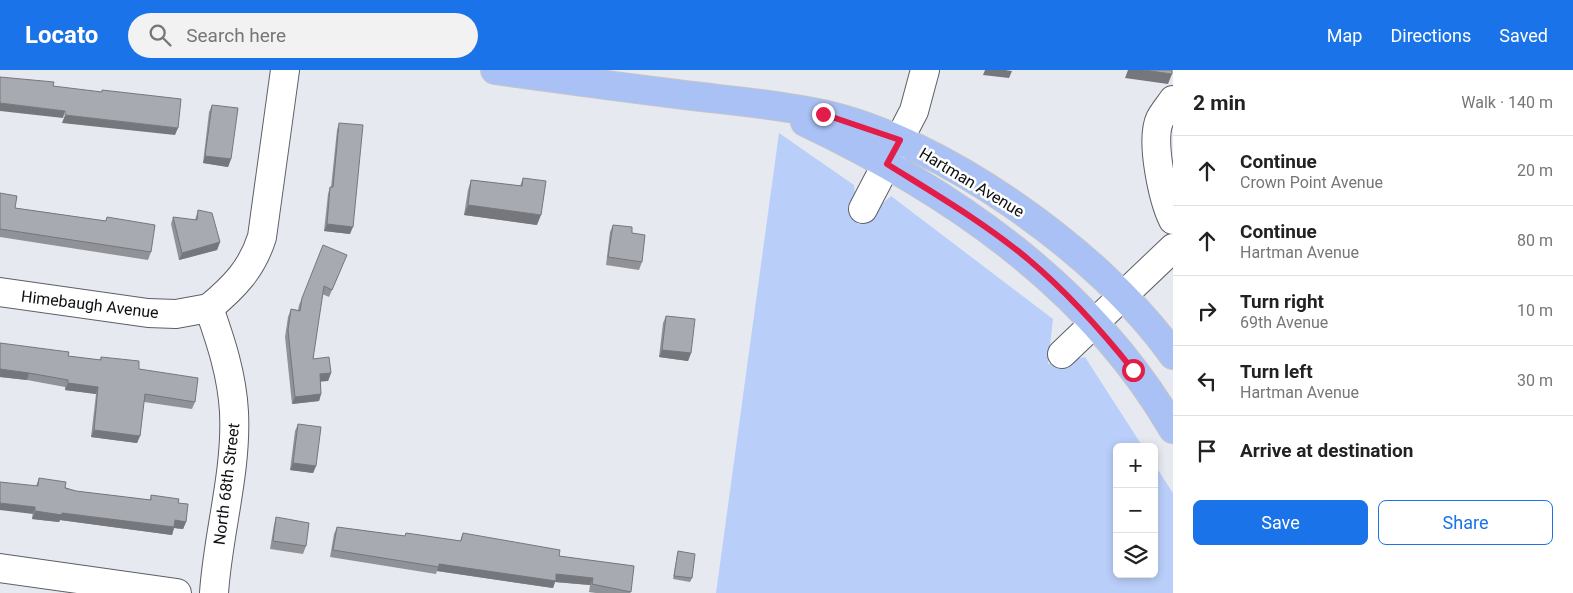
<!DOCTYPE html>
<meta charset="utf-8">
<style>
body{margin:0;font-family:Roboto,sans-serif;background:#f2f2f2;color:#222}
.controls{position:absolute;right:15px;bottom:15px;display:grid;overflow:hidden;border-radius:8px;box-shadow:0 2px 8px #0003}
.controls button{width:45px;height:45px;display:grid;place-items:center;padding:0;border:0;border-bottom:1px solid #e0e0e0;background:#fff;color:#222;font:25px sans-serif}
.stop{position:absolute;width:15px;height:15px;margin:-11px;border:4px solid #e11d48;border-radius:50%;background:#fff}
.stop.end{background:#e11d48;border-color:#fff;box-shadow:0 1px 5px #0008}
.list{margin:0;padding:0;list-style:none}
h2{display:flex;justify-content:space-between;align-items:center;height:65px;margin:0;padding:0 20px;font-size:21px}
h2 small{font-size:16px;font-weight:400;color:#767676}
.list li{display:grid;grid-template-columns:32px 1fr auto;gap:15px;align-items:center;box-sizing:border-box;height:70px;padding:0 20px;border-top:1px solid #e0e0e0}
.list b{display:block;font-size:19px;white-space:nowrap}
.list p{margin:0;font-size:16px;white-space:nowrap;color:#767676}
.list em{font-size:16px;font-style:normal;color:#767676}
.actions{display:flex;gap:10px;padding:15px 20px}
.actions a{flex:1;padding:11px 0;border:1px solid #1a73e8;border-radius:8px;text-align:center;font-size:18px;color:#1a73e8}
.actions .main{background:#1a73e8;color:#fff}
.icon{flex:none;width:28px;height:28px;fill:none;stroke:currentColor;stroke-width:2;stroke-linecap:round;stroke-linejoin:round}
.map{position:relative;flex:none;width:1173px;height:523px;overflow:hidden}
header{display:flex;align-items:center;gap:30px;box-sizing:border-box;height:70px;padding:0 25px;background:#1a73e8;color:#fff}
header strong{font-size:24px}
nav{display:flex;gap:28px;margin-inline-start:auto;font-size:18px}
.search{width:350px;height:45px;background:#f2f2f2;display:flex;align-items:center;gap:12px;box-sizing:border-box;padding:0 18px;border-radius:28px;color:#767676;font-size:19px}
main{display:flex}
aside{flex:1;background:#fff}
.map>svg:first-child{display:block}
.green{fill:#b9cef9}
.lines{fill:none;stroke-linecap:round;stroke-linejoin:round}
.minor-casing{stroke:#5c5f65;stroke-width:30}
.major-casing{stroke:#c5c5c6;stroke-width:30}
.minor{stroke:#fff;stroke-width:28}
.major{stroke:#aac1f5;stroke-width:28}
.wall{fill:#909298}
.shaded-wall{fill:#75777c}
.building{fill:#a7aab1;stroke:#75777c}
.route{stroke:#e11d48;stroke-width:6}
.labels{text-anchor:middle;stroke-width:5;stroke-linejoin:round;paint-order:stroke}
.street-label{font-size:16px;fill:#0d0e10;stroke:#fff}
</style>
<header>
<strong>Locato</strong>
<div class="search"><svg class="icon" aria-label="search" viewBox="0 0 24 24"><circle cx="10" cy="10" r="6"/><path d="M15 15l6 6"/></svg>Search here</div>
<nav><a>Map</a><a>Directions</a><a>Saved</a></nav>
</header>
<main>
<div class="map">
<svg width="1173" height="523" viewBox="0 0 1173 523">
<rect width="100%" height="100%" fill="#e6eaf0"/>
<path class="green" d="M779 63 854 115 858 155 891 126 1053 249 1048 294 1085 287 1143 377H1117V504H1154V394L1173 423V523H716Z"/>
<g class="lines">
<defs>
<g id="minor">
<path d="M1173 30C1169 36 1163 43 1160 49 1150 70 1163 130 1173 150"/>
<path d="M863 139 914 41 925 0"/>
<path d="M0 222 148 243 176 244 209 238"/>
<path d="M209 238C221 272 232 305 234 342 237 402 218 463 214 523"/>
<path d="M209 238C234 217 252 199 262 167L285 0"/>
<path d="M1062 284 1173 178"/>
<path d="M0 498 177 523"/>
</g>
<g id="major">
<path d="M495 0C561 9 627 18 693 26 736 31 780 35 822 44 942 70 1103 185 1173 285"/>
<path d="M805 52C950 121 1091 217 1173 359"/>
</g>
</defs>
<use href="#minor" class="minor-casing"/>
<use href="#major" class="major-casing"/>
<use href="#minor" class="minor"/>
<use href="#major" class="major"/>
</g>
<g class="wall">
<path d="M212 35 231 89 228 97 203 93 209 42Z"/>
<path d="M339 53 350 164 324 161 328 124 330 117H331L337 60Z"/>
<path d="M523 108 537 155 464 145 468 120 471 110 520 116Z"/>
<path d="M0 123 15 138 106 151 107 147 151 182 148 190 0 167Z"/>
<path d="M198 140 220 172 217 180 179 190 171 154 173 147 195 150Z"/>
<path d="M613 155 632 163 642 192 639 200 606 195 610 162Z"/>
<path d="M344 192 329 227 322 224 313 289 331 303 328 311H320L321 324 319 331 292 334 285 267 288 247 291 239 298 240 299 235 302 228Z"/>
<path d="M666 246 691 283 688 291 659 287 663 253Z"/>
<path d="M0 273 68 286 100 290 101 287 139 299 195 332 192 339 144 332 140 366 137 373 91 367 96 324 65 320V317L27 310 0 307Z"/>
<path d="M298 354 316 396 313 403 290 400 295 361Z"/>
<path d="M39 408 76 421 150 430 151 425 178 433 186 452 183 459 174 458 172 465 60 450 59 452 32 449 36 416Z"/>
<path d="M276 447 306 476 303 484 270 479 274 455Z"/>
<path d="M337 457 405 466 406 463 460 471 463 463 559 486 634 496 630 523H596L589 522 590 515 555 512 553 518 437 501 436 504 330 487 334 464Z"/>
<path d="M678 481 692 508 690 512 673 509 677 485Z"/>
</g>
<g class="shaded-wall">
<path d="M985 0H1005L1012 1 1009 8 983 5Z"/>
<path d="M1128 0H1144L1172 4 1168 14 1125 8Z"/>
<path d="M0 33 65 41 63 48 0 41Z"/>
<path d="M65 45 178 58 175 65 62 53Z"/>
<path d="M205 86 231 89 228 97 203 93Z"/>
<path d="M468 135 541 145 537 155 464 145Z"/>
<path d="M327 154 353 157 350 164 324 161Z"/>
<path d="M220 172 217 180 179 190 182 183Z"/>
<path d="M662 280 691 283 688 291 659 287Z"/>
<path d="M0 299 29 303 27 310 0 307Z"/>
<path d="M331 303 328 311 317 312 320 304Z"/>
<path d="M68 313 98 317 96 324 65 320Z"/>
<path d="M321 324 319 331 292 334 295 327Z"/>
<path d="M94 360 140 366 137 373 91 367Z"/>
<path d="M293 393 316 396 313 403 290 400Z"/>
<path d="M0 433 35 437 33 444 0 440Z"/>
<path d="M35 441 175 450 186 452 183 459 174 458 172 465 60 450 59 452 32 449Z"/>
<path d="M439 494 556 504 593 508 590 515 555 512 553 518 437 501Z"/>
</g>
<g class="building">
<path d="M1144 0H1172V4Z"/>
<path d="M0 7 54 12 53 16 102 22V20L181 29 178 58 65 45V41L0 33Z"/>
<path d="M212 35 238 38 231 89 205 86Z"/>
<path d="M339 53 363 55 353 157 327 154 330 117H333Z"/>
<path d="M523 108 546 111 541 145 468 135 471 110 522 116Z"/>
<path d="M0 123 17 126 15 138 106 151 107 147 155 155 151 182 0 159Z"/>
<path d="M198 140 212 143 220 172 182 183 173 147 197 150Z"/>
<path d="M613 155 632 157V163L645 165 642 192 608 187Z"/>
<path d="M323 175 347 185 332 220 324 216 313 289 329 287 331 303 320 304 321 324 295 327 288 260 291 239 300 241 302 228Z"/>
<path d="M666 246 695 249 691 283 662 280Z"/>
<path d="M0 273 69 282 68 286 101 290V287L139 291V299L198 308 195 332 145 324 140 366 94 360 98 317 68 313V310L29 303 0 299Z"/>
<path d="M298 354 321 357 316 396 293 393Z"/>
<path d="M39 408 66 412 65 418 76 421 151 430V425L179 429 178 433 188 434 186 452 175 450 174 457 62 443V445L35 441V437L0 433V412L38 416Z"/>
<path d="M276 447 309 453 306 476 273 471Z"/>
<path d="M337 457 405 466 406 463 461 471 463 463 560 480 559 486 634 496 631 522 592 514 593 508 556 504V511L439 494V497L333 480Z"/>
<path d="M678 481 695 484 692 508 674 506Z"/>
</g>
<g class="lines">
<path class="route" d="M823 44 900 70 887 94C935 124 985 153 1029 190 1068 223 1101 260 1133 300"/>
</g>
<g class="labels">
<g class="street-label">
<text transform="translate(972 112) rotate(31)" y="6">Hartman Avenue</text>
<text transform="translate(90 234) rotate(7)" y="6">Himebaugh Avenue</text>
<text transform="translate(226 414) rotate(-83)" y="6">North 68th Street</text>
</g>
</g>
</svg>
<div class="controls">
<button>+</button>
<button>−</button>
<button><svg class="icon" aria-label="layers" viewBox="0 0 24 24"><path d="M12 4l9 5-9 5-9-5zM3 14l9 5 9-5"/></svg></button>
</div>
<div class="stop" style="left:1133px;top:300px"></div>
<div class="stop end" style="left:823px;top:44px"></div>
</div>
<aside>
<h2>2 min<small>Walk · 140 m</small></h2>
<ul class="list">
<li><svg class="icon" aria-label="ahead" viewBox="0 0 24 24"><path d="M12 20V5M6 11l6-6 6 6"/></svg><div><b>Continue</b><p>Crown Point Avenue</p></div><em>20 m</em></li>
<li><svg class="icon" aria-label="ahead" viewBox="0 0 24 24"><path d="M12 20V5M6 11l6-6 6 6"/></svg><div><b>Continue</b><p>Hartman Avenue</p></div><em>80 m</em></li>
<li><svg class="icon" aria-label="right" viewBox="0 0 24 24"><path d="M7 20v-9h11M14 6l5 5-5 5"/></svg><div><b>Turn right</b><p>69th Avenue</p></div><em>10 m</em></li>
<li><svg class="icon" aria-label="left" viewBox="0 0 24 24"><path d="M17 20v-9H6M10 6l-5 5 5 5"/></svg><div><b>Turn left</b><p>Hartman Avenue</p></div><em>30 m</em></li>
<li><svg class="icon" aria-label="arrive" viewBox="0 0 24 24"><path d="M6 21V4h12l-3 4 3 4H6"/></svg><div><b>Arrive at destination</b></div></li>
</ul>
<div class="actions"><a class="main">Save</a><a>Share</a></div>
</aside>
</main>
